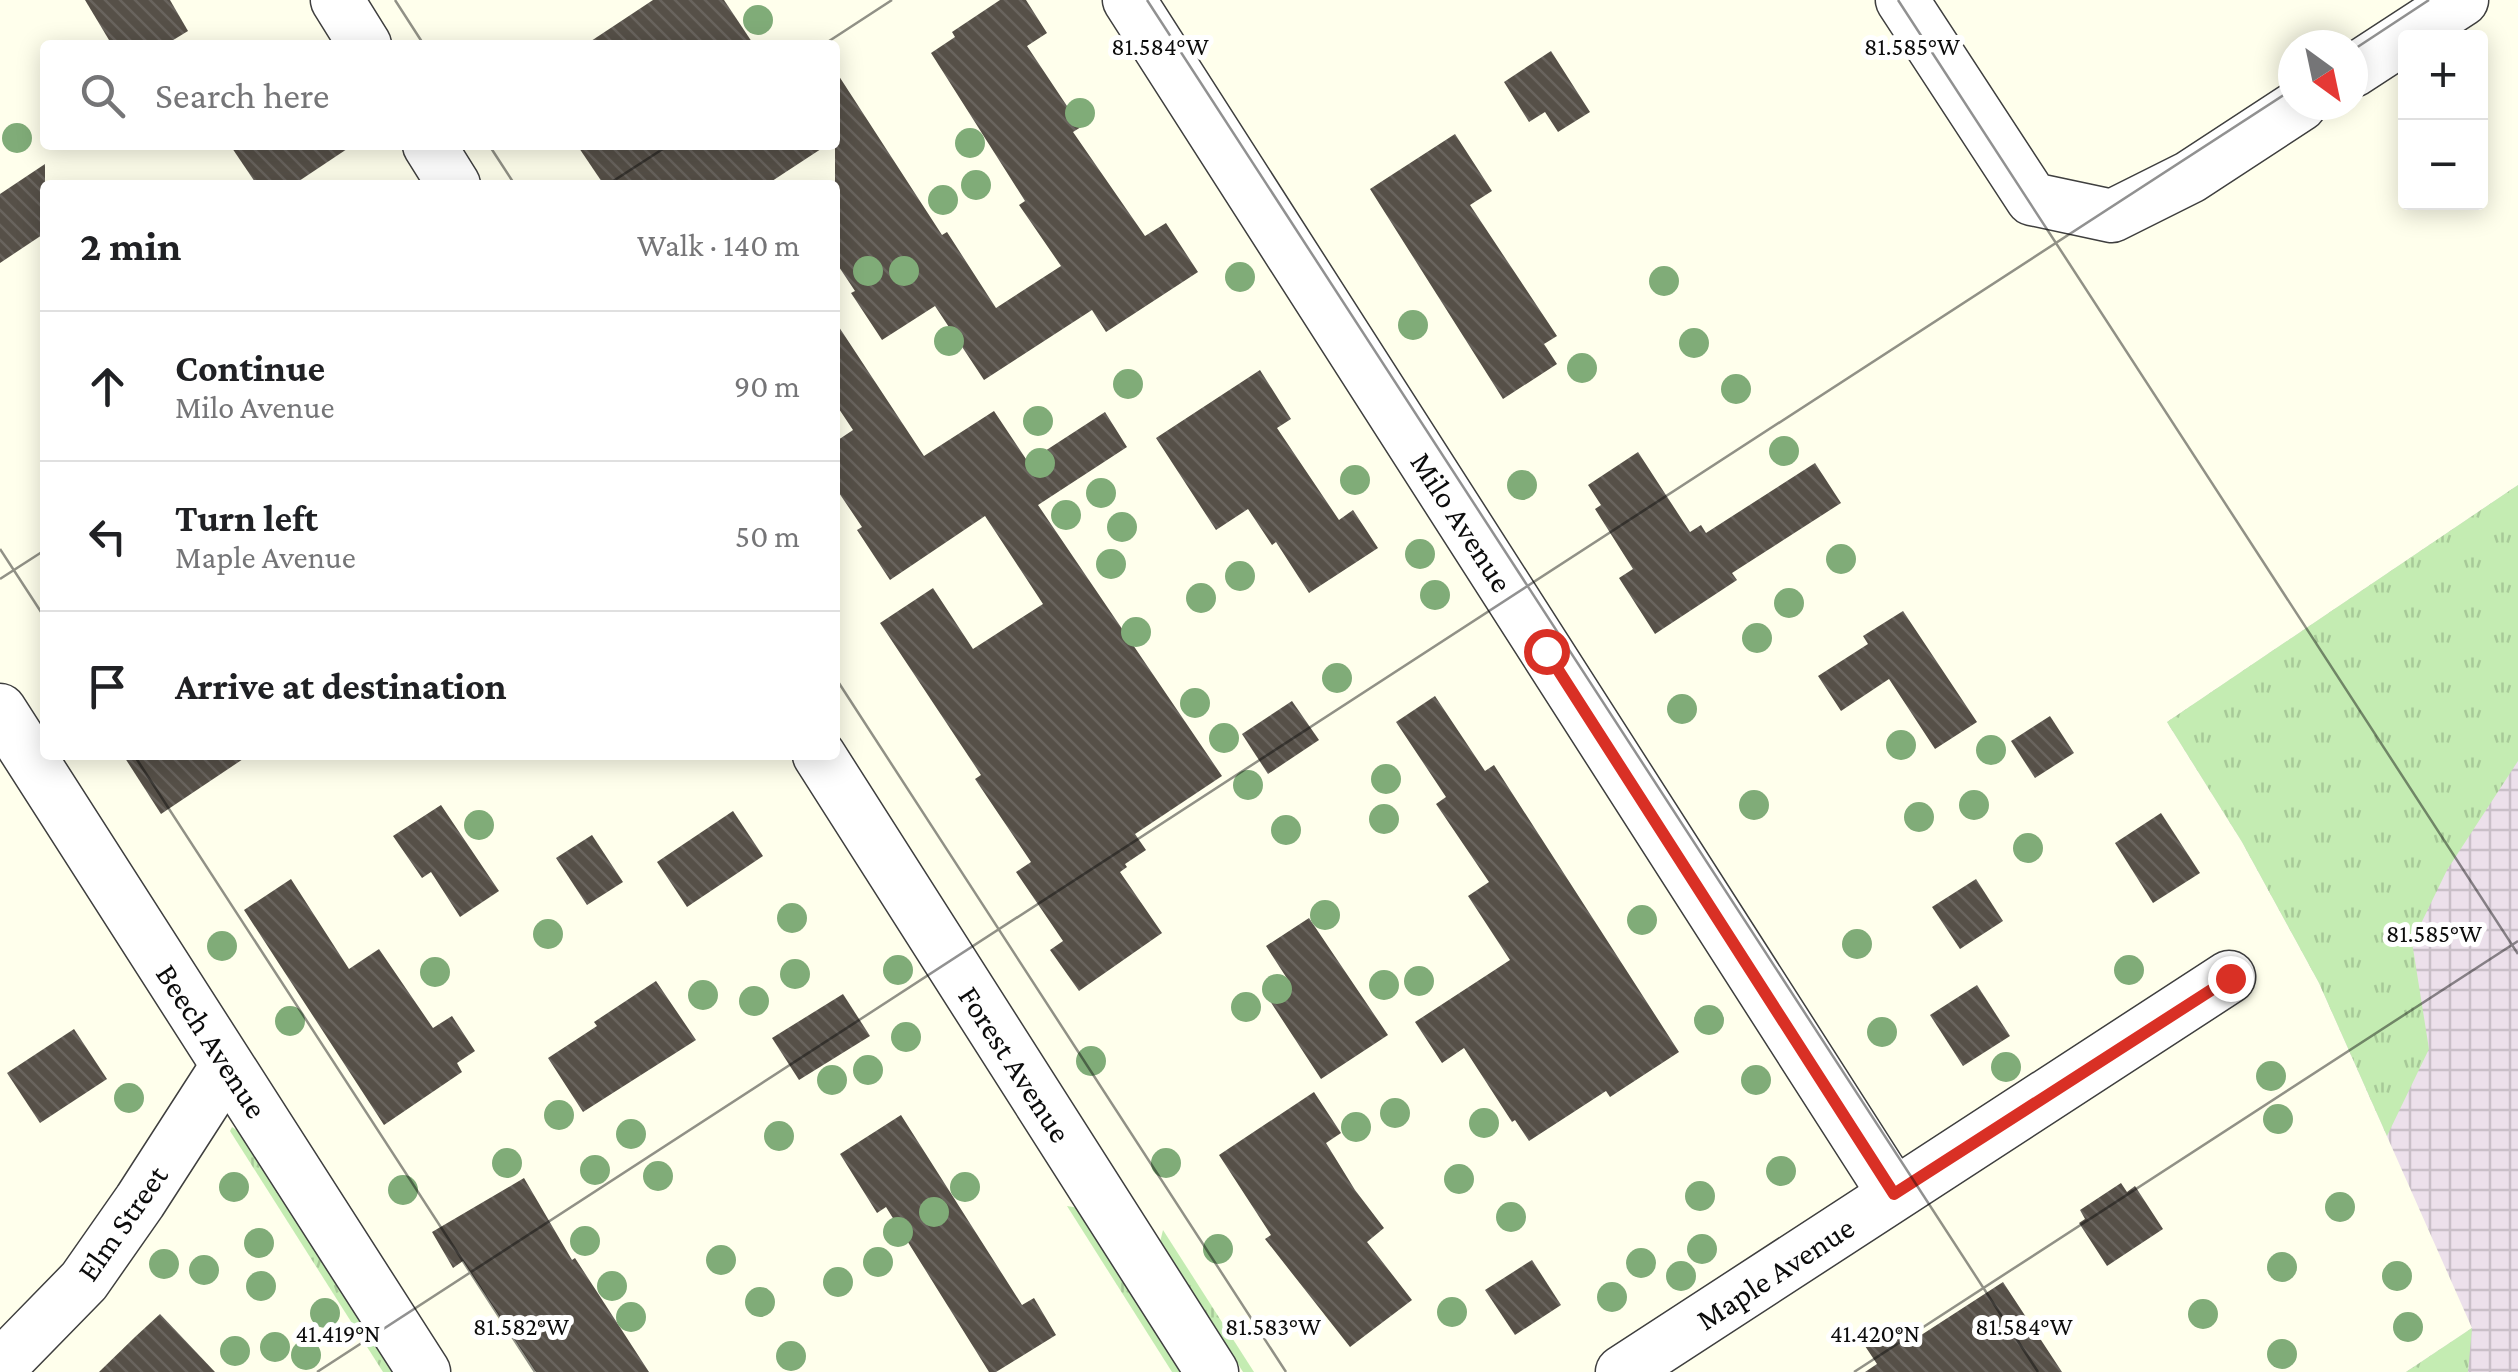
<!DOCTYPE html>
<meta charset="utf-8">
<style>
body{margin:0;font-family:"Crimson Pro",serif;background:#f2f2f2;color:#202124}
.controls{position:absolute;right:30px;top:30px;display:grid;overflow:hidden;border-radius:10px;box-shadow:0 5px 25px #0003}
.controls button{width:90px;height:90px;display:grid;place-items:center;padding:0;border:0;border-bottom:2px solid #e0e0e0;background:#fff;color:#202124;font:50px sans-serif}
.compass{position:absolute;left:2278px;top:30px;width:90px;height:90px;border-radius:50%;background:#fff;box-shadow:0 5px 25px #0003;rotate:147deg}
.stop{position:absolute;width:30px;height:30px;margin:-22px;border:8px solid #d93025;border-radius:50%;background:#fff}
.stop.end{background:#d93025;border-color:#fff;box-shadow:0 2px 10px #0008}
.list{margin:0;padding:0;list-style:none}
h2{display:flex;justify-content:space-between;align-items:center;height:130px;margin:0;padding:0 40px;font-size:42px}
h2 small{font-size:32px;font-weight:400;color:#757577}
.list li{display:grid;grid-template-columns:65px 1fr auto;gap:30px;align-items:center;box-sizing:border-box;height:150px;padding:0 40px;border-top:2px solid #e0e0e0}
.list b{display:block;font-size:38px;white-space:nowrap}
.list p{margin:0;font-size:32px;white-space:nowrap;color:#757577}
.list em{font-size:32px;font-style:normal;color:#757577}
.icon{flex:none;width:55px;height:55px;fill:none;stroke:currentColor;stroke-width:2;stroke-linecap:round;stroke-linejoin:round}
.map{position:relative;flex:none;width:2518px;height:1372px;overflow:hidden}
.search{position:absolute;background:#fff;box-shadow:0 5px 25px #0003;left:40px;top:40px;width:800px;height:110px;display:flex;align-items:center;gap:25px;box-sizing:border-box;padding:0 35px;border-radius:10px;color:#757577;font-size:38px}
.panel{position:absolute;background:#fff;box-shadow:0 5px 25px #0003;left:40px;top:180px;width:800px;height:580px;border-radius:10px}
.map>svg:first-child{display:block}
.industrial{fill:url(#industrial-grid)}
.grass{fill:url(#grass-tufts)}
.building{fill:url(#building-back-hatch)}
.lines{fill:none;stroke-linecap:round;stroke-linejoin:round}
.minor-casing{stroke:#3f3f3f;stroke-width:55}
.minor{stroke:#fff;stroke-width:52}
.tree{fill:#80ac78}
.route{stroke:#d93025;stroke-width:12}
.ticks{fill:none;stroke:#0c0c0c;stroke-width:2.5;stroke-opacity:0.45}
.labels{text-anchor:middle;stroke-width:10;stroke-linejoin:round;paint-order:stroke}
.street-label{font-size:32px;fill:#0c0c0c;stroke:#fff}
.ticks-label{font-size:25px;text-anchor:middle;fill:#0c0c0c;stroke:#fff;stroke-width:10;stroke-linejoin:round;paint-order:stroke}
</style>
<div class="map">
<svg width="2518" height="1372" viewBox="0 0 2518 1372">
<defs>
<pattern id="industrial-grid" width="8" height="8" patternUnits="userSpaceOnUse" patternTransform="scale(2.5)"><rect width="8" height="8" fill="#ece0eb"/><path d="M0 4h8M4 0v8" fill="none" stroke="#c9bfc8"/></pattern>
<pattern id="grass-tufts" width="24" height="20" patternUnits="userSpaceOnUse" patternTransform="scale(2.5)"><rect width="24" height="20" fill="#c4ecb2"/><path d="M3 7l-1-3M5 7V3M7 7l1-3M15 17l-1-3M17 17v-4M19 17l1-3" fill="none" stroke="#a7c998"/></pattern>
<pattern id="building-back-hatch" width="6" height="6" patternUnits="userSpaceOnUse" patternTransform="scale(2.5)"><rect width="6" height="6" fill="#565048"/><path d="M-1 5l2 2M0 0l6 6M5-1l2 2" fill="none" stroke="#69645e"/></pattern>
</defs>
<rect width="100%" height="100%" fill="#ffffec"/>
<path class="industrial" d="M2518 485V1372H2406L2472 1328 2319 983 2242 842 2167 722Z"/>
<g class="grass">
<path d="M2518 485V761L2447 870 2412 942 2429 1049 2387 1136 2319 983 2242 842 2167 722Z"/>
<path d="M232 1127 241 1133 394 1372H383L230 1131Z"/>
<path d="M1067 1206 1079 1208 1184 1372H1172Z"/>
<path d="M1163 1230 1254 1372H1243L1160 1242Z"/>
<path d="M2472 1328 2468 1372H2406Z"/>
</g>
<g class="building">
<path d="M85 0H170L188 31 165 45H112Z"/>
<path d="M653 0H724L754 45H585Z"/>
<path d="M1000 0H1026L1047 33 1027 46 1081 127 1073 132 1145 236 1166 223 1198 272 1106 332 1092 310 984 380 935 306 882 340 851 293 855 291 835 261V70L942 235 947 232 996 308 1061 266 1019 205 1025 201 931 53 955 37 952 32Z"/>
<path d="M1551 51 1590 112 1558 132 1545 112 1529 122 1504 82Z"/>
<path d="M1455 134 1492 191 1470 205 1557 336 1544 344 1557 364 1503 399 1370 189Z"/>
<path d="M230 145H353L293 185H257Z"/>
<path d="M577 145H827L766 185H604Z"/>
<path d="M45 164V233L0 263V194Z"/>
<path d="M835 321 924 456 994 411 1028 462 1105 412 1127 447 1038 505 1222 776 1135 834 1146 850 1125 864 1127 867 1120 872 1162 933 1079 991 1050 950 1063 941 1016 872 1031 862 975 779 981 775 880 623 933 588 973 649 1043 604 985 516 890 580 857 530 862 527 835 487V442L853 430 835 403Z"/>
<path d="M1260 370 1291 419 1277 428 1339 520 1353 510 1378 548 1309 593 1276 542 1272 545 1248 509 1216 530 1156 438Z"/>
<path d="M1638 452 1690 532 1701 525 1706 533 1815 463 1841 503 1732 573 1737 580 1655 634 1619 578 1633 569 1595 509 1601 505 1588 485Z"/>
<path d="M1903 611 1977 722 1935 749 1889 679 1841 711 1818 676 1868 644 1863 636Z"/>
<path d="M1435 696 1485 771 1494 765 1679 1052 1610 1097 1606 1091 1529 1141 1515 1120 1512 1122 1464 1048 1442 1063 1415 1022 1510 960 1468 896 1489 882 1436 804 1446 797 1396 722Z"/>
<path d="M1292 701 1319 740 1268 774 1242 734Z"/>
<path d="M2050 716 2074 753 2035 778 2011 741Z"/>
<path d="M123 755H249L161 814Z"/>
<path d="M441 805 499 891 460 917 431 872 422 878 393 836Z"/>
<path d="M733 811 763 856 687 907 657 862Z"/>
<path d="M2161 813 2200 873 2153 903 2115 843Z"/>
<path d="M592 835 623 882 587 905 556 858Z"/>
<path d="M291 879 349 969 379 949 433 1028 452 1016 475 1051 457 1063 462 1072 384 1125 244 910Z"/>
<path d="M1976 879 2003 921 1960 949 1932 907Z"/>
<path d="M1309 918 1388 1035 1321 1079 1268 998 1290 983 1266 946Z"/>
<path d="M656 981 696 1040 583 1112 548 1058 597 1026 594 1022Z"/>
<path d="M1977 985 2010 1036 1963 1066 1930 1015Z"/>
<path d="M843 994 870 1036 799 1080 772 1038Z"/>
<path d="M74 1029 107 1079 40 1123 7 1073Z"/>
<path d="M1314 1092 1341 1133 1326 1143 1355 1190 1384 1228 1367 1242 1412 1300 1350 1347 1265 1239 1271 1235 1219 1155Z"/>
<path d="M901 1115 1022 1305 1034 1298 1056 1335 996 1372H989L886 1207 877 1213 840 1154Z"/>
<path d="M524 1178 572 1260 575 1258 649 1372H536L463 1261 453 1268 432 1232Z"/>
<path d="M2121 1183 2127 1192 2135 1186 2163 1229 2107 1266 2079 1223 2085 1219 2080 1210Z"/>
<path d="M1532 1260 1561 1305 1515 1335 1485 1290Z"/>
<path d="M2003 1282 2062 1372H1865L1877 1364 1865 1346 1901 1323 1912 1341Z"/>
<path d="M160 1314 215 1372H99L135 1337Z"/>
</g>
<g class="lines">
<defs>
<g id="minor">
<path d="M337 0 365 45"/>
<path d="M1129 0 1894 1194"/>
<path d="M1902 0 2032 199 2112 216 2190 177 2300 105"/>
<path d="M2353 71 2462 0"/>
<path d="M429 145 454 185"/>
<path d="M0 710 424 1372"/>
<path d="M819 755 1212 1372"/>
<path d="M0 1367 84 1281 140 1201 227 1066"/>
<path d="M1622 1372 2229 977"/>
</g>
</defs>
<use href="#minor" class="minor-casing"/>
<use href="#minor" class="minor"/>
</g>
<g class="tree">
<circle cx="758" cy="20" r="15"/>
<circle cx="1080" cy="113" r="15"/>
<circle cx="17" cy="138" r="15"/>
<circle cx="970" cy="143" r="15"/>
<circle cx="976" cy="185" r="15"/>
<circle cx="943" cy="200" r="15"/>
<circle cx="868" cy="271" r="15"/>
<circle cx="904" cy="271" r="15"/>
<circle cx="1240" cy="277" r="15"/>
<circle cx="1664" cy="281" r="15"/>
<circle cx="1413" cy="325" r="15"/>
<circle cx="949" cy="341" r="15"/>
<circle cx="1694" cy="343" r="15"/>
<circle cx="1582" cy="368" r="15"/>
<circle cx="1128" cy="384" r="15"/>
<circle cx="1736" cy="389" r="15"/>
<circle cx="1038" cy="421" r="15"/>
<circle cx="1784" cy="451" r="15"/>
<circle cx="1040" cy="463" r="15"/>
<circle cx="1355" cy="480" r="15"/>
<circle cx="1522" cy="485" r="15"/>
<circle cx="1101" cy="493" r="15"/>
<circle cx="1066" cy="515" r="15"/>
<circle cx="1122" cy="527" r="15"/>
<circle cx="1420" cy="554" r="15"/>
<circle cx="1841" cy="559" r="15"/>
<circle cx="1111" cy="564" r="15"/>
<circle cx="1240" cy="576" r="15"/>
<circle cx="1435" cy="595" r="15"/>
<circle cx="1201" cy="598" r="15"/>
<circle cx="1789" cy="603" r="15"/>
<circle cx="1136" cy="632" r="15"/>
<circle cx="1757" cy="638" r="15"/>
<circle cx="1337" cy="678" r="15"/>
<circle cx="1195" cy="703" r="15"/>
<circle cx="1682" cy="709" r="15"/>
<circle cx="1224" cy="738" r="15"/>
<circle cx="1901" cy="745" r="15"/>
<circle cx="1991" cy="750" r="15"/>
<circle cx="1386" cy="779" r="15"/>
<circle cx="1248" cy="785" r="15"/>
<circle cx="1754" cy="805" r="15"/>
<circle cx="1974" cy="805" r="15"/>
<circle cx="1919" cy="817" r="15"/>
<circle cx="1384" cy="819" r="15"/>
<circle cx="479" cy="825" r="15"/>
<circle cx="1286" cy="830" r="15"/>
<circle cx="2028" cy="848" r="15"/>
<circle cx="1325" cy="915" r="15"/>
<circle cx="792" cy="918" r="15"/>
<circle cx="1642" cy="920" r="15"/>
<circle cx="548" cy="934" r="15"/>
<circle cx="1857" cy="944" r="15"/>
<circle cx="222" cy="946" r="15"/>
<circle cx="898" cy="970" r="15"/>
<circle cx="2129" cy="970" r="15"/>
<circle cx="435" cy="972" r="15"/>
<circle cx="795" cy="974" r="15"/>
<circle cx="1419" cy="981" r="15"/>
<circle cx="1384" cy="985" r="15"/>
<circle cx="1277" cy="989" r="15"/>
<circle cx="703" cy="995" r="15"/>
<circle cx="754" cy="1001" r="15"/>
<circle cx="1246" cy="1007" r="15"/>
<circle cx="1709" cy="1020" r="15"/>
<circle cx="290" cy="1021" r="15"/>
<circle cx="1882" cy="1032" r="15"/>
<circle cx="906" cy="1037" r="15"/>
<circle cx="1091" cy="1061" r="15"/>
<circle cx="2006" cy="1067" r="15"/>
<circle cx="868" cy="1070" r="15"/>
<circle cx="2271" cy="1076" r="15"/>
<circle cx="832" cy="1080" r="15"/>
<circle cx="1756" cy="1080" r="15"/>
<circle cx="129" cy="1098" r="15"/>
<circle cx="1395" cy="1113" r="15"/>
<circle cx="559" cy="1115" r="15"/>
<circle cx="2278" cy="1119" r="15"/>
<circle cx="1484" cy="1123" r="15"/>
<circle cx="1356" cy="1127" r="15"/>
<circle cx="631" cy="1134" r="15"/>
<circle cx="779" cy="1136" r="15"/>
<circle cx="507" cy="1163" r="15"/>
<circle cx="1166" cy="1163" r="15"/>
<circle cx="595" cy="1170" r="15"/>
<circle cx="1781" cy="1171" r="15"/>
<circle cx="658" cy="1176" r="15"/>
<circle cx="1459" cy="1179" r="15"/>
<circle cx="234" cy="1187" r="15"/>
<circle cx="965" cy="1187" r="15"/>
<circle cx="403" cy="1190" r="15"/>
<circle cx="1700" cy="1196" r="15"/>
<circle cx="2340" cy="1207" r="15"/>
<circle cx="934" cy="1212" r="15"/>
<circle cx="1511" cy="1217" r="15"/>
<circle cx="898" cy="1232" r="15"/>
<circle cx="585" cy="1241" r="15"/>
<circle cx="259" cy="1243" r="15"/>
<circle cx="1218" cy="1249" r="15"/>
<circle cx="1702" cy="1249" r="15"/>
<circle cx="721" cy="1260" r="15"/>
<circle cx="878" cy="1262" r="15"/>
<circle cx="1641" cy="1263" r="15"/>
<circle cx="164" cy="1264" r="15"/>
<circle cx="2282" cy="1267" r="15"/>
<circle cx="204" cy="1270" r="15"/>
<circle cx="1681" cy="1276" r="15"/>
<circle cx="2397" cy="1276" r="15"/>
<circle cx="838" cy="1282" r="15"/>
<circle cx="261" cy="1286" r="15"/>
<circle cx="612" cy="1286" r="15"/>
<circle cx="1612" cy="1297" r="15"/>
<circle cx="760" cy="1302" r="15"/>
<circle cx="1452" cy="1312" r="15"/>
<circle cx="325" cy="1313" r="15"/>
<circle cx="2203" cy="1314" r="15"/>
<circle cx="631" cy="1317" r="15"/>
<circle cx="2408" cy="1327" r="15"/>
<circle cx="275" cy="1347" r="15"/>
<circle cx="235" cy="1351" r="15"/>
<circle cx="2282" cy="1354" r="15"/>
<circle cx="306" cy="1355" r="15"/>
<circle cx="791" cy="1356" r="15"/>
</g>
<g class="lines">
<path class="route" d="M1546 651 1894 1194 2230 978"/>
</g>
<path class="ticks" d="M395 0 424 45M1147 0 2038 1372M1898 0 2518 954M823 45 892 0M2353 50 2429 0M489 145 515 185M607 185 669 145M0 549 45 618M0 579 45 550M835 677 1286 1372M134 755 535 1372M317 1372 2293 89M1854 1372 2518 941"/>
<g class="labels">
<g class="street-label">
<text transform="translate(1462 522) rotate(57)" y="11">Milo Avenue</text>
<text transform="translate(212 1041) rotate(57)" y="11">Beech Avenue</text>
<text transform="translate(1015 1064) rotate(57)" y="11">Forest Avenue</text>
<text transform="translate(122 1223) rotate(-55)" y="11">Elm Street</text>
<text transform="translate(1775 1273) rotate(-33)" y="11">Maple Avenue</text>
</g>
</g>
<g class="ticks-label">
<text x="1160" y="55">81.584°W</text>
<text x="1912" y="55">81.585°W</text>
<text x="2434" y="942">81.585°W</text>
<text x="521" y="1335">81.582°W</text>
<text x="1273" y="1335">81.583°W</text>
<text x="2024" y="1335">81.584°W</text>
<text x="338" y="1342">41.419°N</text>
<text x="1875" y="1342">41.420°N</text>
</g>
</svg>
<div class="controls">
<button>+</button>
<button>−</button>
</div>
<svg class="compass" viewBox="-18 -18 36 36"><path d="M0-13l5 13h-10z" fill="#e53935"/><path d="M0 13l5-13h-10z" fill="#757577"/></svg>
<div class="stop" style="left:1546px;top:651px"></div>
<div class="stop end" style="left:2230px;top:978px"></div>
<div class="search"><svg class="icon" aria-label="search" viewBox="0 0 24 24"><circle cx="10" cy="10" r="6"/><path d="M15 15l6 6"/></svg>Search here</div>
<section class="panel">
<h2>2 min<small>Walk · 140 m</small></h2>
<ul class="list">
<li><svg class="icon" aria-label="ahead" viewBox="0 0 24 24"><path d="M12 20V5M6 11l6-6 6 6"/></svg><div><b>Continue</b><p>Milo Avenue</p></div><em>90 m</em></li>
<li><svg class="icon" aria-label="left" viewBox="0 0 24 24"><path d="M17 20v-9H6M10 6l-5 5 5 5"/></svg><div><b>Turn left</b><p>Maple Avenue</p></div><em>50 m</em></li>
<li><svg class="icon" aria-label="arrive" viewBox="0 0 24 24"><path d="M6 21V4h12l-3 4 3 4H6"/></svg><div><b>Arrive at destination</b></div></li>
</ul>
</section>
</div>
